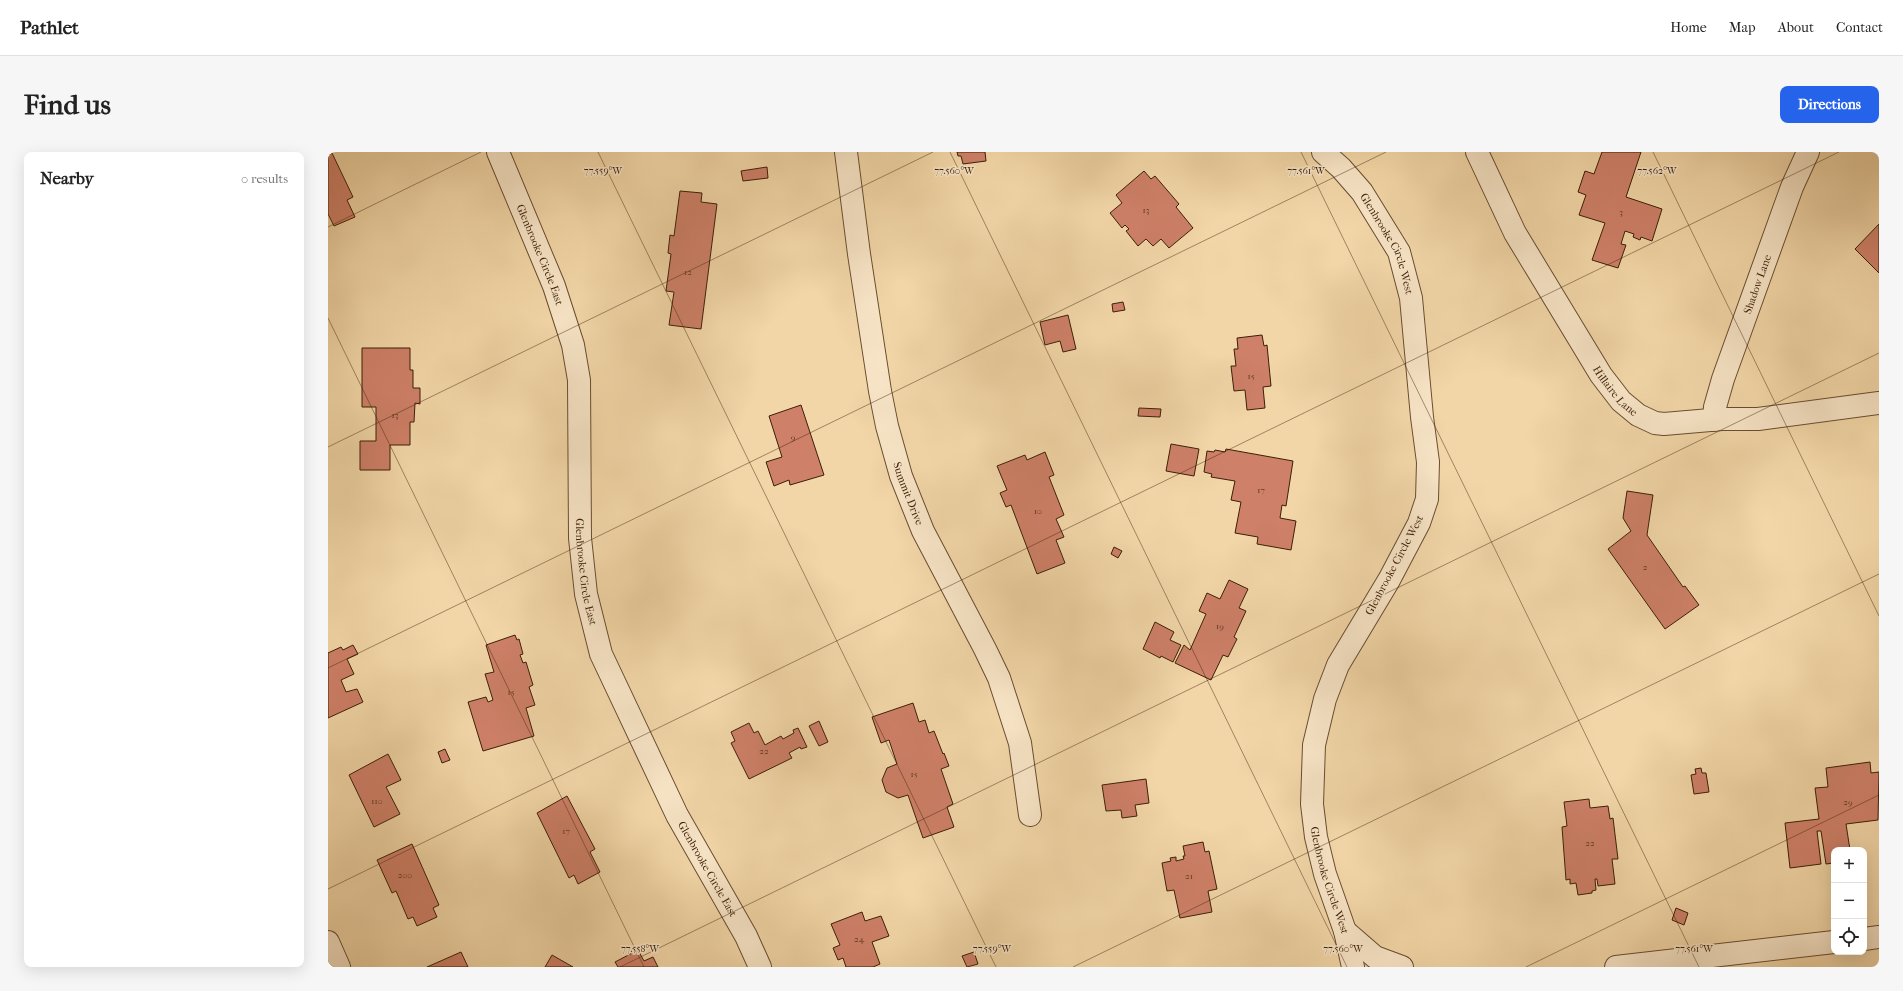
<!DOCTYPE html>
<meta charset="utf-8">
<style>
body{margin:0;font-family:"IM FELL French Canon",serif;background:#f6f6f6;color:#222}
.controls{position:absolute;right:12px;bottom:12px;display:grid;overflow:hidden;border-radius:8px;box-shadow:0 4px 16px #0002}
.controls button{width:36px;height:36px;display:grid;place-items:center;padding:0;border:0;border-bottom:1px solid #e0e0e0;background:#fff;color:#222;font:20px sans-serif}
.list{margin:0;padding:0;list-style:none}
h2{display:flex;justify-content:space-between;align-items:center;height:52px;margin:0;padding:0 16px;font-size:17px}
h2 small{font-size:13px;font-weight:400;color:#767676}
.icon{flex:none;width:22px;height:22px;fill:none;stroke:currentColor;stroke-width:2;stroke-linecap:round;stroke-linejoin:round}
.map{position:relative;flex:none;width:1551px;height:815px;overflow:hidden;border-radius:8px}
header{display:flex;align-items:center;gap:24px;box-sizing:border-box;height:56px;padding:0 20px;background:#fff;border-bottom:1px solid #e0e0e0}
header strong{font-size:19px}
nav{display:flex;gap:22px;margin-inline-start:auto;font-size:14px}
.intro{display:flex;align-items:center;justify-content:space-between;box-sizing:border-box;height:96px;padding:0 24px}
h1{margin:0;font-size:28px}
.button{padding:10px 18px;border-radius:8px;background:#2563eb;color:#fff;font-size:14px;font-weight:700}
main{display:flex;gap:24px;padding:0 24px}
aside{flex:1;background:#fff;border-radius:8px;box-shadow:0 4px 16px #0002}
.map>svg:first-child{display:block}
.building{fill:#ce8068;stroke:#3b1f08}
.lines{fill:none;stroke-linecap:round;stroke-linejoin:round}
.minor-casing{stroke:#694d30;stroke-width:24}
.minor{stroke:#f7e4c6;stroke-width:22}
.ticks{fill:none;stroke:#3b1f08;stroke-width:1;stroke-opacity:0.45}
.labels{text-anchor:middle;stroke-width:3;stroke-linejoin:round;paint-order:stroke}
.number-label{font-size:9px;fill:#603720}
.street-label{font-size:11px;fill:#3b1f08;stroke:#f7e4c6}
.ticks-label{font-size:10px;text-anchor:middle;fill:#3b1f08;stroke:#f7e4c6;stroke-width:3;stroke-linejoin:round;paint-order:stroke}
</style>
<header>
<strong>Pathlet</strong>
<nav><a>Home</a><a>Map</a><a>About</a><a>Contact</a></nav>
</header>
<div class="intro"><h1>Find us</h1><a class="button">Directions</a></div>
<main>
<aside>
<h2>Nearby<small>0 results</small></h2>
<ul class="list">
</ul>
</aside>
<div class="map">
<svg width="1551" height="815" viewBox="0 0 1551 815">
<rect width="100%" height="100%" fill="#f2d6a7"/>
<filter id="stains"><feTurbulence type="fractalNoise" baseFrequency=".005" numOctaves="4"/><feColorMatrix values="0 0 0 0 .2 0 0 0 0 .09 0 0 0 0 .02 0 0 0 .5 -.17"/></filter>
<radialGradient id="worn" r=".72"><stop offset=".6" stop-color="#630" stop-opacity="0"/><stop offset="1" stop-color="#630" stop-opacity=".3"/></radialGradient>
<g class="building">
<path d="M629 0H657L658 9 635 12 633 4H630Z"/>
<path d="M1274 0H1313L1298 45 1334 57 1324 89 1313 85 1312 88 1305 85 1306 82 1297 79 1293 92 1298 93 1290 116 1264 108 1277 71 1251 63 1258 43 1250 40 1257 19 1266 22Z"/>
<path d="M4 1 25 45 19 48 27 65 6 74 0 62V3Z"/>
<path d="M439 15 440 26 415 29 413 19Z"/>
<path d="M816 19 823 27 827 24 851 52 848 55 865 76 841 96 833 87 825 94 818 87 810 94 798 79 801 77 797 73 794 76 782 61 794 51 788 43Z"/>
<path d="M352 39 374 41 373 50 389 52 373 177 341 173 346 140 338 139 343 102 340 101 342 83 346 84Z"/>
<path d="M1551 72V121L1527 97Z"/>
<path d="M795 150 797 158 785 160 784 152Z"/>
<path d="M740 163 748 197 735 200 732 189 717 193 712 170Z"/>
<path d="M934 183 936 194 939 193 943 234 935 235 937 256 919 258 917 238 906 239 903 214H908L906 197H910L909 186Z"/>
<path d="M34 196H82V218H85V236H92V252L87 251 86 270H82V293H62V318H32V289H48V255H34Z"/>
<path d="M473 253 496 323 462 333 461 328 446 334 438 310 454 305 441 264Z"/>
<path d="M811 256 833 257 832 265 810 264Z"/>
<path d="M843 292 871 297 866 324 838 319Z"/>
<path d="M898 297 965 309 958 354 954 353 952 366 968 369 963 398 929 392 930 385 907 381 913 350 903 348 907 329 883 325 884 322 876 320 879 299 886 300 887 298 897 300Z"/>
<path d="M717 300 726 323 721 325 736 363 728 367 736 385 728 388 737 411 709 422 683 353 678 355 672 341 679 338 669 314 697 303 699 308Z"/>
<path d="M1299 339 1325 343 1319 383 1355 435 1357 434 1371 453 1337 477 1280 397 1303 379 1295 366Z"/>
<path d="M786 395 794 399 790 406 783 402Z"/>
<path d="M901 428 920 437 911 456 918 459 906 485 909 487 900 505 895 503 883 528 847 511 856 493 862 498 878 462 871 459 879 441 892 447Z"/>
<path d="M827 470 846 480 842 488 853 493 845 510 833 504 832 506 815 497Z"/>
<path d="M187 483 189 488 191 487 195 502 192 503 195 511 198 510 205 533 201 535 207 553 198 556 206 584 155 599 140 550 158 545 160 550 165 548 157 522 166 520 158 493Z"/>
<path d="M25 493 30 502 19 507 26 522 13 528 18 540 29 537 35 550 0 566V501L13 495 15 498Z"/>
<path d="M585 551 591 570 597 568 601 581 606 579 615 602 616 601 621 614 613 617 625 652 619 655 626 675 595 686 580 643 570 646 558 640 554 628 559 616 569 612 561 588 553 591 544 565Z"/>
<path d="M491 569 500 590 491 594 481 574Z"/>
<path d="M421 571 426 581 430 579 437 593 453 584 455 587 466 581 465 578 470 576 479 595 473 597 472 595 461 601 464 606 421 627 403 591 407 589 403 580Z"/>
<path d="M117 597 122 608 114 611 110 600Z"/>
<path d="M60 602 73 628 58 635 72 662 46 675 21 623Z"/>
<path d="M1542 610 1543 621 1551 620 1550 668 1518 672 1522 698H1506V711L1498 712 1493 679H1489L1493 712 1462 716 1457 671 1491 667 1487 636 1500 635 1498 616Z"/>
<path d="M1373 616 1374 621H1378L1381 640 1366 642 1363 623 1368 622 1367 617Z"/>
<path d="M818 627 821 651 807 653 809 664 794 666 793 658 778 659 774 633Z"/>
<path d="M239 644 267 697 262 700 272 720 250 732 246 723 241 726 209 661Z"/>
<path d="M1261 647 1262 656 1280 654 1282 667 1285 666 1290 707H1284L1287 732 1270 734 1269 727H1267L1268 738 1264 739V741L1250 743 1248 731 1242 732V727L1238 728 1234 675 1239 674 1236 650Z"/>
<path d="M875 690 877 700 881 699 889 737 880 739 884 760 852 766 846 738 839 739 834 711 843 709 842 706 848 705V709L856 707 855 704H857L855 694Z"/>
<path d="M84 692 111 753 105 756 109 765 89 774 85 765 80 767 68 739 64 741 49 708Z"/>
<path d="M1348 756 1360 761 1356 773 1344 768Z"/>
<path d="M534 760 537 769 553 764 561 784 544 790 552 812 545 815H518L515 806 510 808 505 796 512 793 503 772Z"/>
<path d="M310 798 316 809 325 805 330 815H290L287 810Z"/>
<path d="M133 800 140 815H99Z"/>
<path d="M646 800 650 812 639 815 634 804Z"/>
<path d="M224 803 245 815H217Z"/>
</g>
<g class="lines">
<defs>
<g id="minor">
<path id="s1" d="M170 0 226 134 245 193 251 228 252 386 258 442 273 502 349 663 418 784 432 815"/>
<path id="s2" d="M518 0 531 102 552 239 559 274 573 324 595 379 657 497 671 526 692 591 702 663"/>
<path id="s3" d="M995 0 1013 16 1034 40 1071 100 1083 146 1094 265 1100 310 1099 347 1091 371 1061 428 1010 513 997 547 986 593 984 652 988 685 997 722 1017 779 1025 815"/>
<path id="s4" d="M1149 0 1187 81 1273 223 1293 249 1310 263 1327 271 1336 272 1394 267H1430L1551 251"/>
<path id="s5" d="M1386 268 1387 255 1395 227 1464 35 1480 0"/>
<path d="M1017 779 1047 805 1074 815"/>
<path d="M1536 787 1551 785"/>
<path d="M0 790 11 815"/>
<path d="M1288 815 1506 790"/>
</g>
</defs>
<use href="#minor" class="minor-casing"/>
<use href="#minor" class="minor"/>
</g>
<path class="ticks" d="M270 0 668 815M622 0 1019 815M973 0 1371 815M1325 0 1551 464M0 75 153 0M0 166 316 815M0 295 605 0M0 516 1058 0M0 737 1511 0M292 815 1551 201M745 815 1551 422M1198 815 1551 643"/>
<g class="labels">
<g class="number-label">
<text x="818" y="61">13</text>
<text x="1293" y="63">3</text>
<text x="360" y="123">12</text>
<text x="923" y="227">15</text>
<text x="67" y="266">13</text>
<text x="465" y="288">9</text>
<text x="933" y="341">17</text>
<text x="710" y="362">10</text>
<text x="1317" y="418">2</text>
<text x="892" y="477">19</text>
<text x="183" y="543">15</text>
<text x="436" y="602">22</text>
<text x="586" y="625">15</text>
<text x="49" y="652">110</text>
<text x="1520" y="653">29</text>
<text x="238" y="682">17</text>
<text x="1262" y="694">22</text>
<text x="77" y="726">200</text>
<text x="861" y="727">21</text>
<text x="531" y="790">24</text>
</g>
<g class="street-label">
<text dy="4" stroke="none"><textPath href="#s3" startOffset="114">Glenbrooke Circle West</textPath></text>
<text dy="4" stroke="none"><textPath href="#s1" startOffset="111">Glenbrooke Circle East</textPath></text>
<text dy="4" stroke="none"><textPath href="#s5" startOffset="143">Shadow Lane</textPath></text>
<text dy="4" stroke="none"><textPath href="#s4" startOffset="277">Hillaire Lane</textPath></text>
<text dy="4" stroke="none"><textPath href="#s2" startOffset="348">Summit Drive</textPath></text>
<text transform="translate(1066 413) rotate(-62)" y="4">Glenbrooke Circle West</text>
<text dy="4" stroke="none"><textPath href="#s1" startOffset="435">Glenbrooke Circle East</textPath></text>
<text dy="4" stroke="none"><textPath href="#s1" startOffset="759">Glenbrooke Circle East</textPath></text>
<text dy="4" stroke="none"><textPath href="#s3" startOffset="786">Glenbrooke Circle West</textPath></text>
</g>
</g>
<g class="ticks-label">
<text x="275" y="22">77.559°W</text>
<text x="626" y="22">77.560°W</text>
<text x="978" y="22">77.561°W</text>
<text x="1329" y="22">77.562°W</text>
<text x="312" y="800">77.558°W</text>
<text x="664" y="800">77.559°W</text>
<text x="1015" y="800">77.560°W</text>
<text x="1366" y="800">77.561°W</text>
</g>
<rect width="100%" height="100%" filter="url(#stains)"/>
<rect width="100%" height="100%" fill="url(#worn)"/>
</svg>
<div class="controls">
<button>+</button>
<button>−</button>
<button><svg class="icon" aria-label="locate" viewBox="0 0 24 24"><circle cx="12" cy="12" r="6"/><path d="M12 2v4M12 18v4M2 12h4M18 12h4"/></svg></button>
</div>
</div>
</main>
